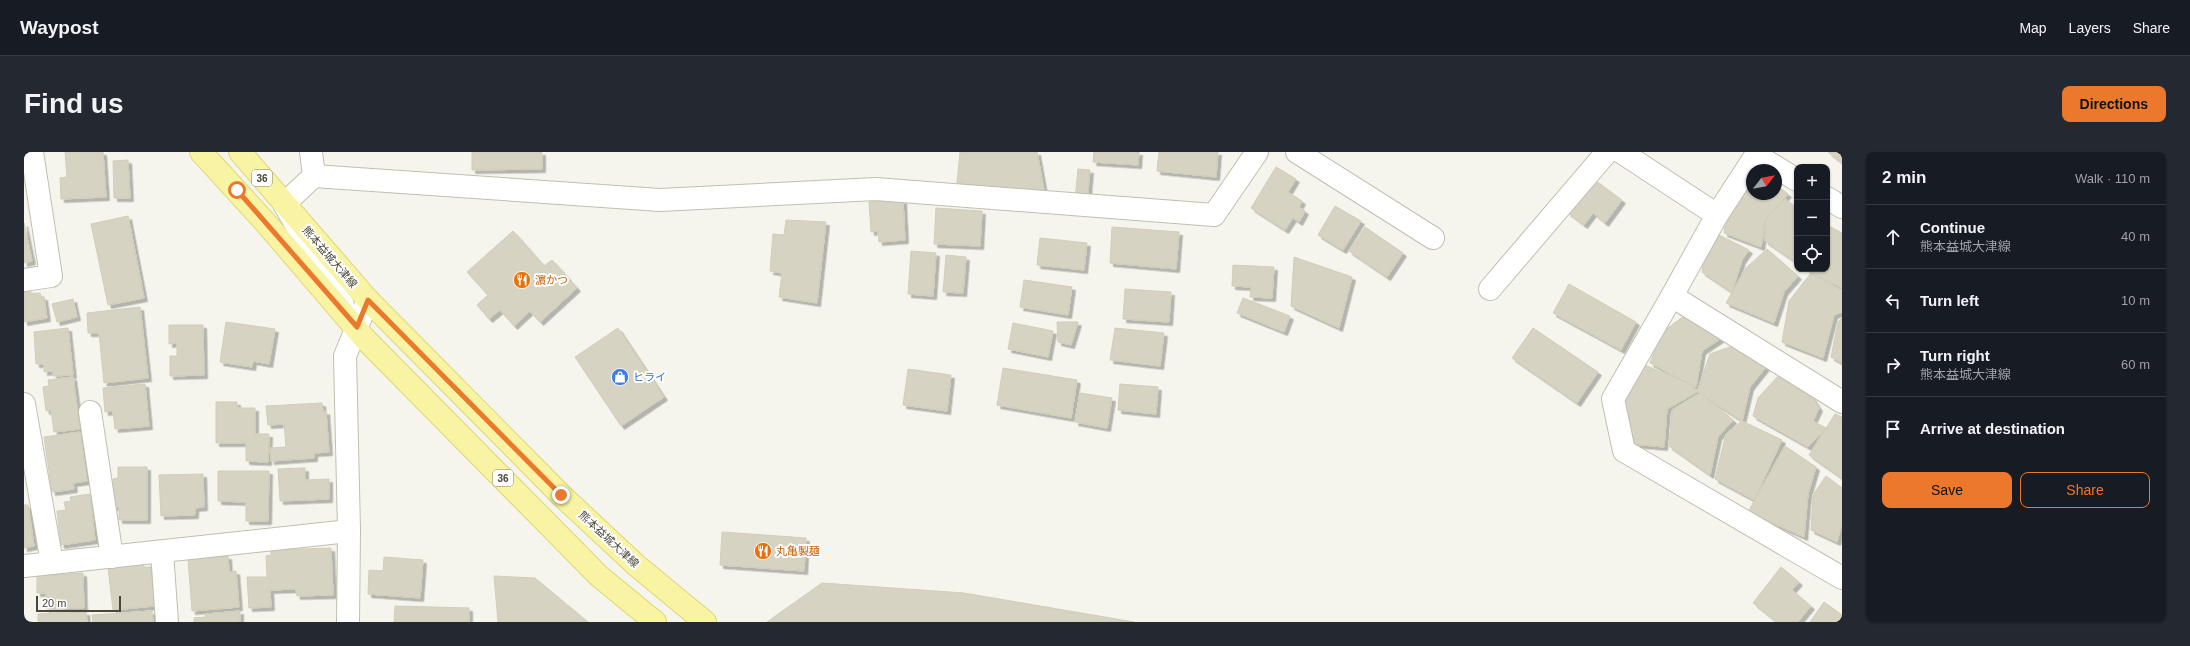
<!DOCTYPE html>
<meta charset="utf-8">
<style>
body{margin:0;font-family:Helvetica,"Noto Sans JP",sans-serif;background:#242831;color:#f1f3f6}
.controls{position:absolute;right:12px;top:12px;display:grid;overflow:hidden;border-radius:8px;box-shadow:0 1px 3px #0004}
.controls button{width:36px;height:36px;display:grid;place-items:center;padding:0;border:0;border-bottom:1px solid #363941;background:#171b24;color:#f1f3f6;font:20px sans-serif}
.compass{position:absolute;left:1722px;top:12px;width:36px;height:36px;border-radius:50%;background:#171b24;box-shadow:0 1px 3px #0004;rotate:59deg}
.scale{position:absolute;left:12px;bottom:10px;width:85px;box-sizing:border-box;padding-left:4px;border:2px solid #4a473a;border-top:0;font-size:11px;line-height:14px;white-space:nowrap;color:#4a473a;-webkit-text-stroke:3px #fff;paint-order:stroke}
.stop{position:absolute;width:12px;height:12px;margin:-9px;border:3px solid #ec782d;border-radius:50%;background:#fff}
.stop.end{background:#ec782d;border-color:#fff;box-shadow:0 1px 4px #0008}
.list{margin:0;padding:0;list-style:none}
h2{display:flex;justify-content:space-between;align-items:center;height:52px;margin:0;padding:0 16px;font-size:17px}
h2 small{font-size:13px;font-weight:400;color:#9ea1a6}
.list li{display:grid;grid-template-columns:26px 1fr auto;gap:12px;align-items:center;box-sizing:border-box;height:64px;padding:0 16px;border-top:1px solid #363941}
.list b{display:block;font-size:15px;white-space:nowrap}
.list p{margin:0;font-size:13px;white-space:nowrap;color:#9ea1a6}
.list em{font-size:13px;font-style:normal;color:#9ea1a6}
.actions{display:flex;gap:8px;padding:12px 16px}
.actions a{flex:1;padding:9px 0;border:1px solid #ec782d;border-radius:8px;text-align:center;font-size:14px;color:#ec782d}
.actions .main{background:#ec782d;color:#111}
.icon{flex:none;width:22px;height:22px;fill:none;stroke:currentColor;stroke-width:2;stroke-linecap:round;stroke-linejoin:round}
.map{position:relative;flex:none;width:1818px;height:470px;overflow:hidden;border-radius:8px}
header{display:flex;align-items:center;gap:24px;box-sizing:border-box;height:56px;padding:0 20px;background:#171b24;border-bottom:1px solid #363941}
header strong{font-size:19px}
nav{display:flex;gap:22px;margin-inline-start:auto;font-size:14px}
.intro{display:flex;align-items:center;justify-content:space-between;box-sizing:border-box;height:96px;padding:0 24px}
h1{margin:0;font-size:28px}
.button{padding:10px 18px;border-radius:8px;background:#ec782d;color:#111;font-size:14px;font-weight:700}
main{display:flex;gap:24px;padding:0 24px}
aside{flex:1;background:#171b24;border-radius:8px;box-shadow:0 1px 3px #0004}
.map>svg:first-child{display:block}
.building{fill:#d6d3c3;stroke:#d1cdb6;filter:url(#shadow)}
.lines{fill:none;stroke-linecap:round;stroke-linejoin:round}
.minor-casing{stroke:#c0bfaf;stroke-width:24}
.major-casing{stroke:#ddd773;stroke-width:24}
.minor{stroke:#fff;stroke-width:22}
.major{stroke:#f8f4a3;stroke-width:22}
.route{stroke:#ec782d;stroke-width:5}
.labels{text-anchor:middle;stroke-width:4;stroke-linejoin:round;paint-order:stroke}
.shield{fill:#fff;stroke:#807e75;stroke-width:1}
.shield-label{font-size:10px;font-weight:bold;fill:#4a473a}
.street-label{font-size:11px;fill:#4a473a;stroke:#fff}
.food-label{font-size:11px;fill:#c56008;stroke:#fff;text-anchor:start}
.shop-label{font-size:11px;fill:#366cbe;stroke:#fff;text-anchor:start}
</style>
<header>
<strong>Waypost</strong>
<nav><a>Map</a><a>Layers</a><a>Share</a></nav>
</header>
<div class="intro"><h1>Find us</h1><a class="button">Directions</a></div>
<main>
<div class="map">
<svg width="1818" height="470" viewBox="0 0 1818 470">
<defs>
<filter id="shadow"><feDropShadow dx="3.5" dy="3.5" stdDeviation="0" flood-color="#0004"/></filter>
</defs>
<rect width="100%" height="100%" fill="#f5f5ed"/>
<g class="building">
<path d="M41 0H79L82 45 37 47 36 26 43 25Z"/>
<path d="M448 0H518V17L448 18Z"/>
<path d="M936 0H1013L1021 44 933 31Z"/>
<path d="M1070 0H1115L1114 13 1069 10Z"/>
<path d="M1135 0H1194L1192 25 1133 19Z"/>
<path d="M1804 0H1818V11Z"/>
<path d="M104 8 106 46H90L89 9Z"/>
<path d="M1252 15 1272 27 1264 40 1278 49 1275 55 1281 59 1275 70 1269 66 1261 78 1227 56Z"/>
<path d="M1054 17 1066 18 1063 50 1051 48Z"/>
<path d="M1568 26 1598 48 1581 71 1569 61 1560 73 1543 60Z"/>
<path d="M1728 26V42H1752V33L1764 42 1742 67 1737 95 1700 81 1705 45Z"/>
<path d="M1761 47 1773 56V111L1741 89 1742 67Z"/>
<path d="M879 48 881 88 855 90 854 79 847 80 845 50Z"/>
<path d="M1311 54 1337 69 1319 98 1294 83Z"/>
<path d="M912 56 958 59 956 94 910 92Z"/>
<path d="M104 64 120 146 84 153 67 72Z"/>
<path d="M762 68 802 70 793 151 755 145 758 121 746 119 749 82 760 83Z"/>
<path d="M0 71 8 109 0 111Z"/>
<path d="M1805 74 1818 81V136L1783 119V117H1803V75Z"/>
<path d="M1088 75 1155 80 1152 117 1086 111Z"/>
<path d="M1341 75 1379 101 1363 125 1325 99Z"/>
<path d="M489 79 520 114 528 108 553 136 516 170 506 159 490 174 476 158 465 167 453 153 464 143 443 120Z"/>
<path d="M1695 83 1725 98 1718 108 1708 140 1678 120 1681 95Z"/>
<path d="M1016 86 1063 91 1060 118 1013 113Z"/>
<path d="M1743 97 1774 124 1760 140 1750 171 1702 151 1722 116Z"/>
<path d="M887 99 912 101 909 144 884 142Z"/>
<path d="M922 103 942 105 939 141 919 140Z"/>
<path d="M1270 105 1328 125 1315 176 1267 154Z"/>
<path d="M1209 113 1250 115 1248 146 1226 145 1227 135 1208 134Z"/>
<path d="M1787 121 1818 139V160L1810 163 1799 206 1758 190 1765 149Z"/>
<path d="M1000 128 1048 135 1044 163 996 155Z"/>
<path d="M1545 132 1612 170 1597 198 1529 161Z"/>
<path d="M1101 137 1147 140 1145 170 1099 167Z"/>
<path d="M7 138V142L16 141 17 145H20L23 166 0 170V140Z"/>
<path d="M1219 146 1266 164 1260 180 1213 161Z"/>
<path d="M49 147 53 165 33 170 28 152Z"/>
<path d="M116 155 124 226 80 231 75 181H64L63 161Z"/>
<path d="M1660 164 1699 185 1678 199 1672 235 1626 211 1637 181Z"/>
<path d="M1818 166V211L1807 205 1814 170Z"/>
<path d="M202 170 251 177 245 212 229 209 228 215 196 210Z"/>
<path d="M1033 170H1054L1047 193 1034 190Z"/>
<path d="M989 171 1029 179 1024 205 984 197Z"/>
<path d="M145 173H179L180 223 146 224V204H153V191L145 192Z"/>
<path d="M44 176 49 223 29 224V219L20 220V212H12L10 180Z"/>
<path d="M594 176 640 245 597 274 551 205Z"/>
<path d="M1091 176 1140 181 1136 214 1086 208Z"/>
<path d="M1509 176 1574 220 1553 251 1488 206Z"/>
<path d="M1709 194 1742 215 1726 235 1718 269 1673 240 1686 202Z"/>
<path d="M1611 209 1666 232 1673 240 1643 257 1640 295 1608 292 1599 245Z"/>
<path d="M979 216 1053 228 1047 266 973 253Z"/>
<path d="M884 217 927 223 923 259 879 253Z"/>
<path d="M1755 223 1770 235 1786 242 1795 256 1789 269 1802 276 1784 295 1729 264 1734 246Z"/>
<path d="M49 225 56 277 30 280 27 258 22 259 19 235 25 234 24 228Z"/>
<path d="M121 232 125 274 91 277 89 259 81 260 79 236Z"/>
<path d="M1096 232 1134 235 1132 262 1094 258Z"/>
<path d="M1056 241 1088 246 1083 276 1051 270Z"/>
<path d="M1676 241 1709 268 1694 285 1686 323 1645 294 1648 258Z"/>
<path d="M192 250H213V256H231V282H245L244 310 222 309V291H192Z"/>
<path d="M298 251 299 260 302 259 305 300 290 301V306L247 309 246 296 262 295 260 272 244 273 242 254Z"/>
<path d="M1811 262 1818 265V326L1785 303Z"/>
<path d="M1718 269 1758 288 1730 348 1691 327 1702 282Z"/>
<path d="M56 280 63 329 49 331 50 337 28 340 20 285Z"/>
<path d="M1761 294 1792 315 1784 342 1780 385 1724 360Z"/>
<path d="M94 315H123V368H95V355H89V327L94 326Z"/>
<path d="M281 316V328L305 327V347L256 349 254 317Z"/>
<path d="M194 319H245L244 369H222V350L194 349Z"/>
<path d="M179 322 180 355 171 356V363L137 364 135 323Z"/>
<path d="M1802 324 1818 336V371L1813 390 1787 378 1789 343Z"/>
<path d="M66 342 71 388 37 393 33 359 42 358 40 350 47 349 46 345Z"/>
<path d="M0 353H4L10 394 0 396Z"/>
<path d="M698 380 782 386 780 419 696 413Z"/>
<path d="M307 396 309 443 273 444 272 437 246 438 247 455 225 456 223 425H243L242 404 247 403V398Z"/>
<path d="M204 404 205 420 212 419 215 455 168 459 164 407Z"/>
<path d="M360 405 399 408 396 446 344 442 345 418 359 419Z"/>
<path d="M119 412 120 415H127L130 454 89 458 84 416Z"/>
<path d="M1757 415 1775 430 1768 438 1787 454 1774 470H1753L1729 451Z"/>
<path d="M59 421 60 456 22 457V441H13V424Z"/>
<path d="M470 424 511 426 564 470H474Z"/>
<path d="M798 431 940 441 1110 470H743Z"/>
<path d="M1800 450 1818 463V470H1786Z"/>
<path d="M371 454 445 456V470H370Z"/>
<path d="M128 459 129 470H69L68 463Z"/>
<path d="M216 459V470H170V466L181 465 182 462Z"/>
<path d="M62 460 63 470H14V462Z"/>
</g>
<g class="lines">
<defs>
<g id="minor">
<path d="M287 0 290 24 260 52 319 153"/>
<path d="M1273 0 1409 86"/>
<path d="M1597 0 1693 63"/>
<path d="M290 24 636 48 852 37 1190 63 1233 0"/>
<path d="M1773 28 1732 3 1693 63 1648 144 1818 250"/>
<path d="M1803 46 1818 55"/>
<path d="M0 128 27 124 8 0"/>
<path d="M1466 137 1583 0"/>
<path d="M1648 144 1589 247 1600 299 1818 426"/>
<path d="M0 252 28 411"/>
<path d="M66 260 88 405"/>
<path d="M138 400 143 470"/>
<path d="M0 414 325 379"/>
<path d="M324 470 325 379 321 204 344 148"/>
</g>
<g id="major">
<path d="M177 0 241 70 341 187 575 424 631 470"/>
<path d="M216 0 344 148 537 343 612 413 681 470"/>
</g>
</defs>
<use href="#minor" class="minor-casing"/>
<use href="#major" class="major-casing"/>
<use href="#minor" class="minor"/>
<use href="#major" class="major"/>
</g>
<g class="lines">
<path class="route" d="M213 38 333 175 344 148 537 343"/>
</g>
<defs>
<symbol id="restaurant-disc" viewBox="-11 -11 22 22"><circle r="9.5" fill="#e8710a" stroke="#fff"/><path d="M-5-6h1v4h1v-4h1v4h1v-4h1v5L-1.5 .5V6h-2V.5L-5-1ZM5-6V6H3V1.5H1.5Q1.5-4 5-6Z" fill="#fff"/></symbol>
<symbol id="shop-disc" viewBox="-11 -11 22 22"><circle r="9.5" fill="#3f7fe0" stroke="#fff"/><path d="M-5-2.5h2.3a2.7 3.5 0 0 1 5.4 0H5L5.5 6h-11ZM-1.5-2.5h3a1.5 2.3 0 0 0-3 0Z" fill="#fff"/></symbol>
</defs>
<g fill-rule="evenodd">
<use href="#restaurant-disc" x="488" y="118" width="20" height="20"/>
<use href="#shop-disc" x="586" y="215" width="20" height="20"/>
<use href="#restaurant-disc" x="729" y="389" width="20" height="20"/>
</g>
<g class="labels">
<g class="shield">
<rect x="228" y="18" width="20" height="16" rx="3"/>
<rect x="469" y="318" width="20" height="16" rx="3"/>
</g>
<g class="shield-label">
<text x="238" y="30">36</text>
<text x="479" y="330">36</text>
</g>
<g class="street-label">
<text transform="translate(306 105) rotate(49)" y="4">熊本益城大津線</text>
<text transform="translate(585 387) rotate(43)" y="4">熊本益城大津線</text>
</g>
<g class="food-label">
<text x="511" y="132">濵かつ</text>
<text x="752" y="403">丸亀製麺</text>
</g>
<g class="shop-label">
<text x="609" y="229">ヒライ</text>
</g>
</g>
</svg>
<div class="controls">
<button>+</button>
<button>−</button>
<button><svg class="icon" aria-label="locate" viewBox="0 0 24 24"><circle cx="12" cy="12" r="6"/><path d="M12 2v4M12 18v4M2 12h4M18 12h4"/></svg></button>
</div>
<svg class="compass" viewBox="-18 -18 36 36"><path d="M0-13l5 13h-10z" fill="#e53935"/><path d="M0 13l5-13h-10z" fill="#9ea1a6"/></svg>
<div class="scale">20 m</div>
<div class="stop" style="left:213px;top:38px"></div>
<div class="stop end" style="left:537px;top:343px"></div>
</div>
<aside>
<h2>2 min<small>Walk · 110 m</small></h2>
<ul class="list">
<li><svg class="icon" aria-label="ahead" viewBox="0 0 24 24"><path d="M12 20V5M6 11l6-6 6 6"/></svg><div><b>Continue</b><p>熊本益城大津線</p></div><em>40 m</em></li>
<li><svg class="icon" aria-label="left" viewBox="0 0 24 24"><path d="M17 20v-9H6M10 6l-5 5 5 5"/></svg><div><b>Turn left</b></div><em>10 m</em></li>
<li><svg class="icon" aria-label="right" viewBox="0 0 24 24"><path d="M7 20v-9h11M14 6l5 5-5 5"/></svg><div><b>Turn right</b><p>熊本益城大津線</p></div><em>60 m</em></li>
<li><svg class="icon" aria-label="arrive" viewBox="0 0 24 24"><path d="M6 21V4h12l-3 4 3 4H6"/></svg><div><b>Arrive at destination</b></div></li>
</ul>
<div class="actions"><a class="main">Save</a><a>Share</a></div>
</aside>
</main>
